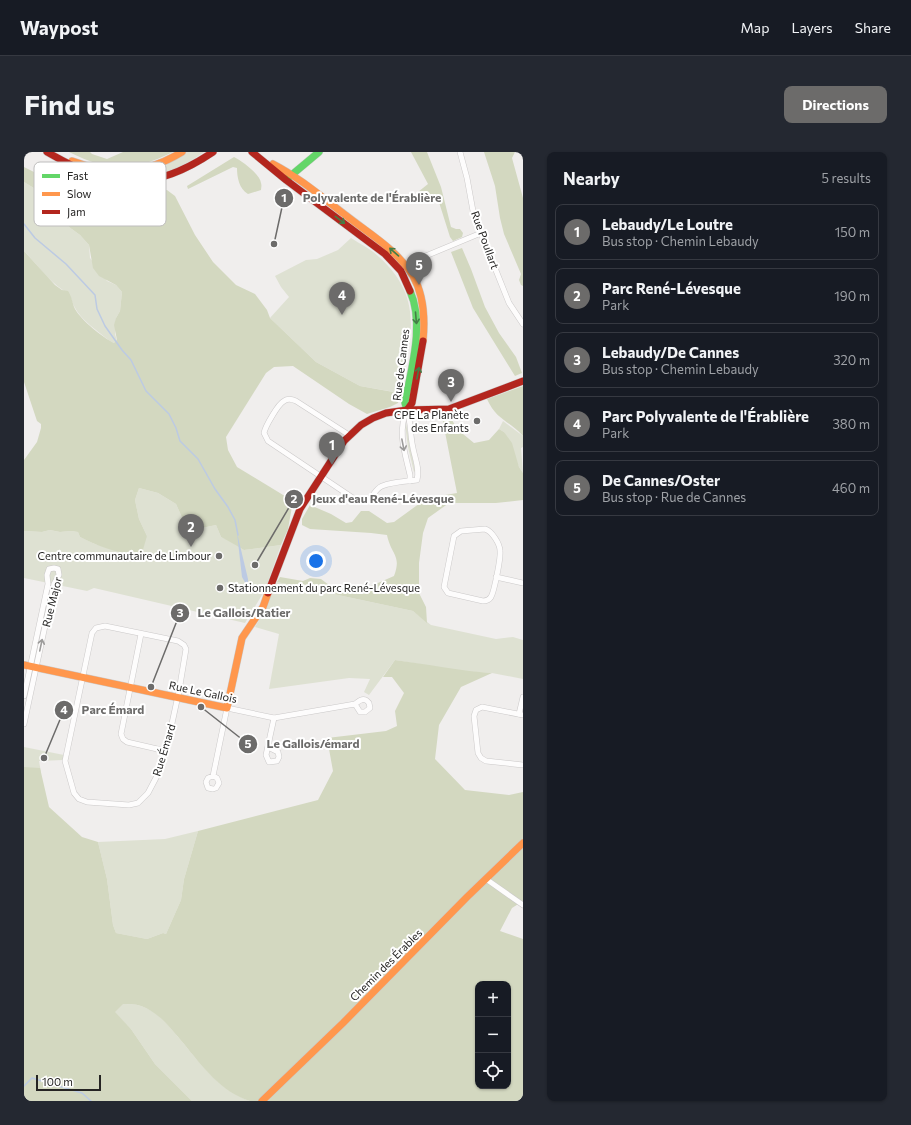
<!DOCTYPE html>
<meta charset="utf-8">
<style>
body{margin:0;font-family:Commissioner,sans-serif;background:#242831;color:#f1f3f6}
.controls{position:absolute;right:12px;bottom:12px;display:grid;overflow:hidden;border-radius:8px;box-shadow:0 1px 3px #0004}
.controls button{width:36px;height:36px;display:grid;place-items:center;padding:0;border:0;border-bottom:1px solid #363941;background:#171b24;color:#f1f3f6;font:20px sans-serif}
.scale{position:absolute;left:12px;bottom:10px;width:65px;box-sizing:border-box;padding-left:4px;border:2px solid #252423;border-top:0;font-size:11px;line-height:14px;white-space:nowrap;color:#252423;-webkit-text-stroke:3px #fff;paint-order:stroke}
.you{position:absolute;left:292px;top:409px;width:14px;height:14px;margin:-10px;border:3px solid #fff;border-radius:50%;background:#1a73e8;box-shadow:0 0 0 6px #1a73e833}
.badge{display:grid;place-items:center;width:26px;height:26px;border-radius:50%;background:#6c6b6a;color:#fff;font-size:13px;font-weight:700}
.pin{position:absolute;translate:-50% -33px;filter:drop-shadow(0 1px 2px #0008)}
.pin::after{content:'';position:absolute;top:21px;width:14px;height:12px;background:inherit;clip-path:polygon(0 0,100% 0,50% 100%)}
.list{margin:0;padding:0;list-style:none}
h2{display:flex;justify-content:space-between;align-items:center;height:52px;margin:0;padding:0 16px;font-size:17px}
h2 small{font-size:13px;font-weight:400;color:#9ea1a6}
.list li{display:grid;grid-template-columns:26px 1fr auto;gap:12px;align-items:center;box-sizing:border-box;height:56px;margin:0 8px 8px;padding:0 8px;border:1px solid #363941;border-radius:8px}
.list b{display:block;font-size:15px;white-space:nowrap}
.list p{margin:0;font-size:13px;white-space:nowrap;color:#9ea1a6}
.list em{font-size:13px;font-style:normal;color:#9ea1a6}
.icon{flex:none;width:22px;height:22px;fill:none;stroke:currentColor;stroke-width:2;stroke-linecap:round;stroke-linejoin:round}
.map{position:relative;flex:none;width:499px;height:949px;overflow:hidden;border-radius:8px}
header{display:flex;align-items:center;gap:24px;box-sizing:border-box;height:56px;padding:0 20px;background:#171b24;border-bottom:1px solid #363941}
header strong{font-size:19px}
nav{display:flex;gap:22px;margin-inline-start:auto;font-size:14px}
.intro{display:flex;align-items:center;justify-content:space-between;box-sizing:border-box;height:96px;padding:0 24px}
h1{margin:0;font-size:28px}
.button{padding:10px 18px;border-radius:8px;background:#6c6b6a;color:#fff;font-size:14px;font-weight:700}
main{display:flex;gap:24px;padding:0 24px}
aside{flex:1;background:#171b24;border-radius:8px;box-shadow:0 1px 3px #0004}
.map>svg:first-child{display:block}
.green{fill:#dee1d2}
.forest{fill:#d3d8c0;fill-rule:evenodd}
.water{fill:#bccae3}
.lines{fill:none;stroke-linecap:round;stroke-linejoin:round}
.stream{stroke:#bccae3;stroke-width:1.5}
.street-casing{stroke:#cbc9c9;stroke-width:6}
.fast-casing{stroke:#cbc9c9;stroke-width:8}
.slow-casing{stroke:#cbc9c9;stroke-width:8}
.jam-casing{stroke:#cbc9c9;stroke-width:8}
.street{stroke:#fdfcfc;stroke-width:5}
.fast{stroke:#63d668;stroke-width:7}
.slow{stroke:#ff974d;stroke-width:7}
.jam{stroke:#b3261e;stroke-width:7}
.oneway{stroke:#447d46}
.oneway2{stroke:#9c9b9a}
.poi-dot{fill:#6c6b6a;stroke:#fff;stroke-width:1.5}
.labels{text-anchor:middle;stroke-width:4;stroke-linejoin:round;paint-order:stroke}
.street-label{font-size:11px;fill:#252423;stroke:#fff}
.poi-label{font-size:11px;fill:#252423;stroke:#fff;text-anchor:end}
.key{fill:#fff;stroke:#bebdbd;stroke-width:1}
.key-label{font-size:11px;fill:#252423}
.leader{fill:none;stroke:#6c6b6a;stroke-width:1.5}
.callout-dot{fill:#6c6b6a;stroke:#fff;stroke-width:1.5}
.mark-label{font-size:12px;text-anchor:middle;font-weight:bold;fill:#fff}
.callout-label{font-size:12px;text-anchor:middle;font-weight:bold;fill:#6c6b6a;stroke:#fff;stroke-width:4;stroke-linejoin:round;paint-order:stroke}
</style>
<header>
<strong>Waypost</strong>
<nav><a>Map</a><a>Layers</a><a>Share</a></nav>
</header>
<div class="intro"><h1>Find us</h1><a class="button">Directions</a></div>
<main>
<div class="map">
<svg width="499" height="949" viewBox="0 0 499 949">
<rect width="100%" height="100%" fill="#f0eeed"/>
<g class="green">
<path d="M162 0H180C156 18 129 26 98 25L99 23 150 8Z"/>
<path d="M0 30 13 38 27 51 43 57C46 63 44 69 45 75L56 83 65 93 66 106 83 129 92 133 98 140 96 159 92 166 91 182 93 189 90 191C85 189 81 185 77 182 63 171 49 160 46 142 28 134 14 113 0 99Z"/>
<path d="M327 86C336 92 347 97 355 105 401 146 387 188 376 241L336 234 292 210 246 166 265 145 257 135 251 124 282 108 293 107 314 98Z"/>
<path d="M479 269 499 284V295L497 296 499 321 495 315 480 280 475 277Z"/>
<path d="M382 271 391 319 390 320 384 295 381 272Z"/>
<path d="M115 336 134 341 152 352 160 370 178 376 192 373 197 385 208 390 220 398 257 393 241 438 221 471 70 436 63 439 0 426V379L18 380 26 378 36 380 47 379 54 380 56 385 71 392 107 402 123 384 115 367 111 348Z"/>
<path d="M253 430 389 459 407 473 472 487 489 485 499 488V527L468 521 436 519 371 508 345 543 340 540 346 527 325 526 245 537 255 482 231 475 240 460Z"/>
<path d="M0 595 40 603 39 608 15 609 17 620 0 621Z"/>
<path d="M174 679 160 727 157 748 142 782 139 781 123 787 92 781 89 773 83 727 74 690 141 687Z"/>
<path d="M98 852C104 852 111 852 117 854 136 860 147 877 160 892 177 913 198 940 226 949H168L131 912 107 877 90 860Z"/>
</g>
<g class="forest">
<path d="M45 0H66L68 2 83 7 99 0H149C104 21 89 21 45 0Z"/>
<path d="M387 0H403L417 35 427 75 432 77H436L439 81 438 85 429 89 426 85 413 44 402 49 392 50 394 40 404 32Z"/>
<path d="M460 0H491L488 6 499 46V134L497 133 495 128 497 122 480 82 476 66 471 34Z"/>
<path d="M210 5C218 9 236 22 237 31 238 34 237 36 237 38L224 42C215 37 213 25 213 16L209 15 164 37 163 34Z"/>
<path d="M0 15 12 21H24L35 27 44 20 59 28 88 36 131 39 143 38 151 44 171 83 189 110 212 133 231 142 243 158 246 166 292 210 336 234 375 241 376 244 374 251 366 255 343 262 325 252 269 214 250 215 242 221 202 285 204 298 213 315 269 349 264 377 257 393 220 398 208 391 197 385 192 373 178 376 160 370 152 352 134 341 115 336 111 348 115 367 123 384 118 401C98 404 74 394 56 385L54 380 47 379 36 380 26 378 18 380 0 379V308L13 290 17 276V272L13 269 0 230V99L31 133 38 138 44 139C48 144 48 151 51 157 58 169 78 185 90 191L93 188 90 173 92 166 96 159 98 140 92 133 75 124 69 116 65 93 56 83 45 75C44 69 46 63 43 57L27 51 13 38 0 30Z"/>
<path d="M438 96 447 117 461 155 475 181 492 205 498 221 491 224 449 156 427 100Z"/>
<path d="M499 234V284C486 269 472 268 463 247Z"/>
<path d="M422 263 428 268 435 280 439 282 450 291 465 288 475 277 480 280 488 291 495 315 499 321V348L472 351H425L404 366 399 381 395 411V441L402 455 403 471 389 459 253 430 256 425 279 429 286 426 297 427 305 433 319 437 342 440 347 434 370 424C378 403 367 403 363 383L347 381 286 377 278 373V367L286 353 307 362 322 371 328 370 337 359H345L363 371 370 370 403 346 433 341 418 265Z"/>
<path d="M371 508C403 512 435 519 468 521L437 535 415 573 411 607 441 638 485 643 499 640V749L488 756 476 779 499 787V949H226C198 941 177 913 160 892 147 877 136 861 117 854 111 852 104 852 99 852L91 860 107 877 131 912 168 949H0V615L16 616 25 655 58 685 74 690 83 727 89 773 92 781 123 787 139 781 142 782 157 748 160 727 174 679 294 648 309 619 303 586 362 579 373 574 371 559 380 541 368 525H359ZM454 832H484V934H454Z"/>
</g>
<path class="water" d="M213 381 224 427V430L222 432 218 425Z"/>
<g class="lines">
<g class="stream">
<path d="M0 72 11 86 42 112 71 143 73 157 81 174 98 198 107 208 122 239 145 262 152 276 156 289 174 307 191 337 204 355 211 368 214 383"/>
<path d="M0 934 8 926 58 941 67 949"/>
</g>
<defs>
<g id="street">
<path d="M436 0 443 26 449 59 457 81 485 151 499 172"/>
<path d="M380 117 392 108 457 81"/>
<path d="M383 258C373 279 381 301 386 323V329"/>
<path d="M325 283 272 249C268 247 264 246 260 249 254 252 241 275 240 281L244 289 332 348C349 354 347 339 358 334 367 330 383 329 393 328 396 317 391 307 389 296 386 283 387 270 383 258"/>
<path d="M461 377C468 379 476 392 476 399 477 406 470 440 467 445 465 448 462 449 459 449L424 441 420 435 430 384 437 379Z"/>
<path d="M472 425 499 431"/>
<path d="M81 474 154 489 160 493 162 497 155 539 142 599 134 622 124 641 114 651 105 653 63 650 55 647 50 641 41 609 68 481 72 476Z"/>
<path d="M117 482 97 582 99 587 103 590 142 599"/>
<path d="M0 544 24 432 23 423 25 417 30 416 34 417 35 423 30 432 0 572"/>
<path d="M495 562 499 545"/>
<path d="M499 563 458 555 452 558 450 564 454 601 457 606 462 609 499 613"/>
<path d="M244 595 254 600 255 605 253 609 245 610 242 603 250 566"/>
<path d="M189 624 193 626 195 631 192 636 189 637 184 636 182 630 184 626 189 624 203 556 250 566 331 552 336 560H341L346 556 345 551C340 545 336 548 331 552"/>
<path d="M462 727 499 753"/>
</g>
<g id="fast">
<path d="M264 26 295 0"/>
<path d="M383 258 381 251C387 217 401 172 386 139"/>
</g>
<g id="slow">
<path d="M48 9C89 24 120 23 158 0"/>
<path d="M249 12C276 26 299 46 324 65 347 83 373 98 389 124 400 143 401 168 399 189"/>
<path d="M0 513 203 556 218 486 239 455 244 441"/>
<path d="M238 949 319 871 443 745 499 691"/>
</g>
<g id="jam">
<path d="M23 0C85 36 127 42 189 0"/>
<path d="M228 0 262 28 361 102 377 119 386 139"/>
<path d="M383 258 388 251 399 189"/>
<path d="M244 441 276 357 320 289 337 273 349 266 362 261 383 258 425 257 499 229"/>
</g>
</defs>
<use href="#street" class="street-casing"/>
<use href="#fast" class="fast-casing"/>
<use href="#slow" class="slow-casing"/>
<use href="#jam" class="jam-casing"/>
<use href="#street" class="street"/>
<use href="#fast" class="fast"/>
<use href="#slow" class="slow"/>
<use href="#jam" class="jam"/>
</g>
<defs><path id="oneway-shaft" d="M-6 0H5M1.5-3L5.5 0L1.5 3" fill="none" stroke-width="1.6" stroke-linecap="round" stroke-linejoin="round"/></defs>
<g class="oneway">
<use href="#oneway-shaft" transform="translate(316 68) rotate(37)"/>
<use href="#oneway-shaft" transform="translate(370 100) rotate(-139)"/>
<use href="#oneway-shaft" transform="translate(392 166) rotate(85)"/>
<use href="#oneway-shaft" transform="translate(394 221) rotate(-79)"/>
</g>
<g class="oneway2">
<use href="#oneway-shaft" transform="translate(379 293) rotate(79)"/>
<use href="#oneway-shaft" transform="translate(17 493) rotate(-78)"/>
</g>
<g class="poi-dot">
<circle cx="453" cy="269" r="4"/>
<circle cx="195" cy="404" r="4"/>
<circle cx="196" cy="436" r="4"/>
</g>
<g class="labels">
<g class="street-label">
<text transform="translate(461 88) rotate(70)" y="4">Rue Poullart</text>
<text transform="translate(377 213) rotate(-83)" y="4">Rue de Cannes</text>
<text transform="translate(28 450) rotate(-76)" y="4">Rue Major</text>
<text transform="translate(179 540) rotate(12)" y="4">Rue Le Gallois</text>
<text transform="translate(140 598) rotate(-73)" y="4">Rue Émard</text>
<text transform="translate(362 813) rotate(-45)" y="4">Chemin des Érables</text>
</g>
<g class="poi-label">
<text x="445" y="267">CPE La Planète<tspan x="445" dy="13">des Enfants</tspan></text>
<text x="187" y="408">Centre communautaire de Limbour</text>
<text x="204" y="440" text-anchor="start">Stationnement du parc René-Lévesque</text>
</g>
</g>
<rect x="10" y="10" width="132" height="64" rx="6" class="key"/>
<rect x="18" y="22" width="18" height="4" fill="#63d668"/>
<rect x="18" y="40" width="18" height="4" fill="#ff974d"/>
<rect x="18" y="58" width="18" height="4" fill="#b3261e"/>
<g class="key-label">
<text x="43" y="28">Fast</text>
<text x="43" y="46">Slow</text>
<text x="43" y="64">Jam</text>
</g>
<path class="leader" d="M250 92L260 46M231 413L270 347M127 535L156 461M20 606L40 558M177 555L224 592"/>
<g class="callout-dot">
<circle cx="250" cy="92" r="4"/>
<circle cx="231" cy="413" r="4"/>
<circle cx="127" cy="535" r="4"/>
<circle cx="20" cy="606" r="4"/>
<circle cx="177" cy="555" r="4"/>
<circle cx="260" cy="46" r="10"/>
<circle cx="270" cy="347" r="10"/>
<circle cx="156" cy="461" r="10"/>
<circle cx="40" cy="558" r="10"/>
<circle cx="224" cy="592" r="10"/>
</g>
<g class="mark-label">
<text x="260" y="50">1</text>
<text x="270" y="351">2</text>
<text x="156" y="465">3</text>
<text x="40" y="562">4</text>
<text x="224" y="596">5</text>
</g>
<g class="callout-label">
<text x="348" y="50">Polyvalente de l'Érablière</text>
<text x="359" y="351">Jeux d'eau René-Lévesque</text>
<text x="220" y="465">Le Gallois/Ratier</text>
<text x="89" y="562">Parc Émard</text>
<text x="289" y="596">Le Gallois/émard</text>
</g>
</svg>
<div class="controls">
<button>+</button>
<button>−</button>
<button><svg class="icon" aria-label="locate" viewBox="0 0 24 24"><circle cx="12" cy="12" r="6"/><path d="M12 2v4M12 18v4M2 12h4M18 12h4"/></svg></button>
</div>
<div class="scale">100 m</div>
<div class="you"></div>
<div class="pin badge" style="left:308px;top:313px">1</div>
<div class="pin badge" style="left:167px;top:395px">2</div>
<div class="pin badge" style="left:427px;top:250px">3</div>
<div class="pin badge" style="left:318px;top:163px">4</div>
<div class="pin badge" style="left:395px;top:133px">5</div>
</div>
<aside>
<h2>Nearby<small>5 results</small></h2>
<ul class="list">
<li><span class="badge">1</span><div><b>Lebaudy/Le Loutre</b><p>Bus stop · Chemin Lebaudy</p></div><em>150 m</em></li>
<li><span class="badge">2</span><div><b>Parc René-Lévesque</b><p>Park</p></div><em>190 m</em></li>
<li><span class="badge">3</span><div><b>Lebaudy/De Cannes</b><p>Bus stop · Chemin Lebaudy</p></div><em>320 m</em></li>
<li><span class="badge">4</span><div><b>Parc Polyvalente de l'Érablière</b><p>Park</p></div><em>380 m</em></li>
<li><span class="badge">5</span><div><b>De Cannes/Oster</b><p>Bus stop · Rue de Cannes</p></div><em>460 m</em></li>
</ul>
</aside>
</main>
